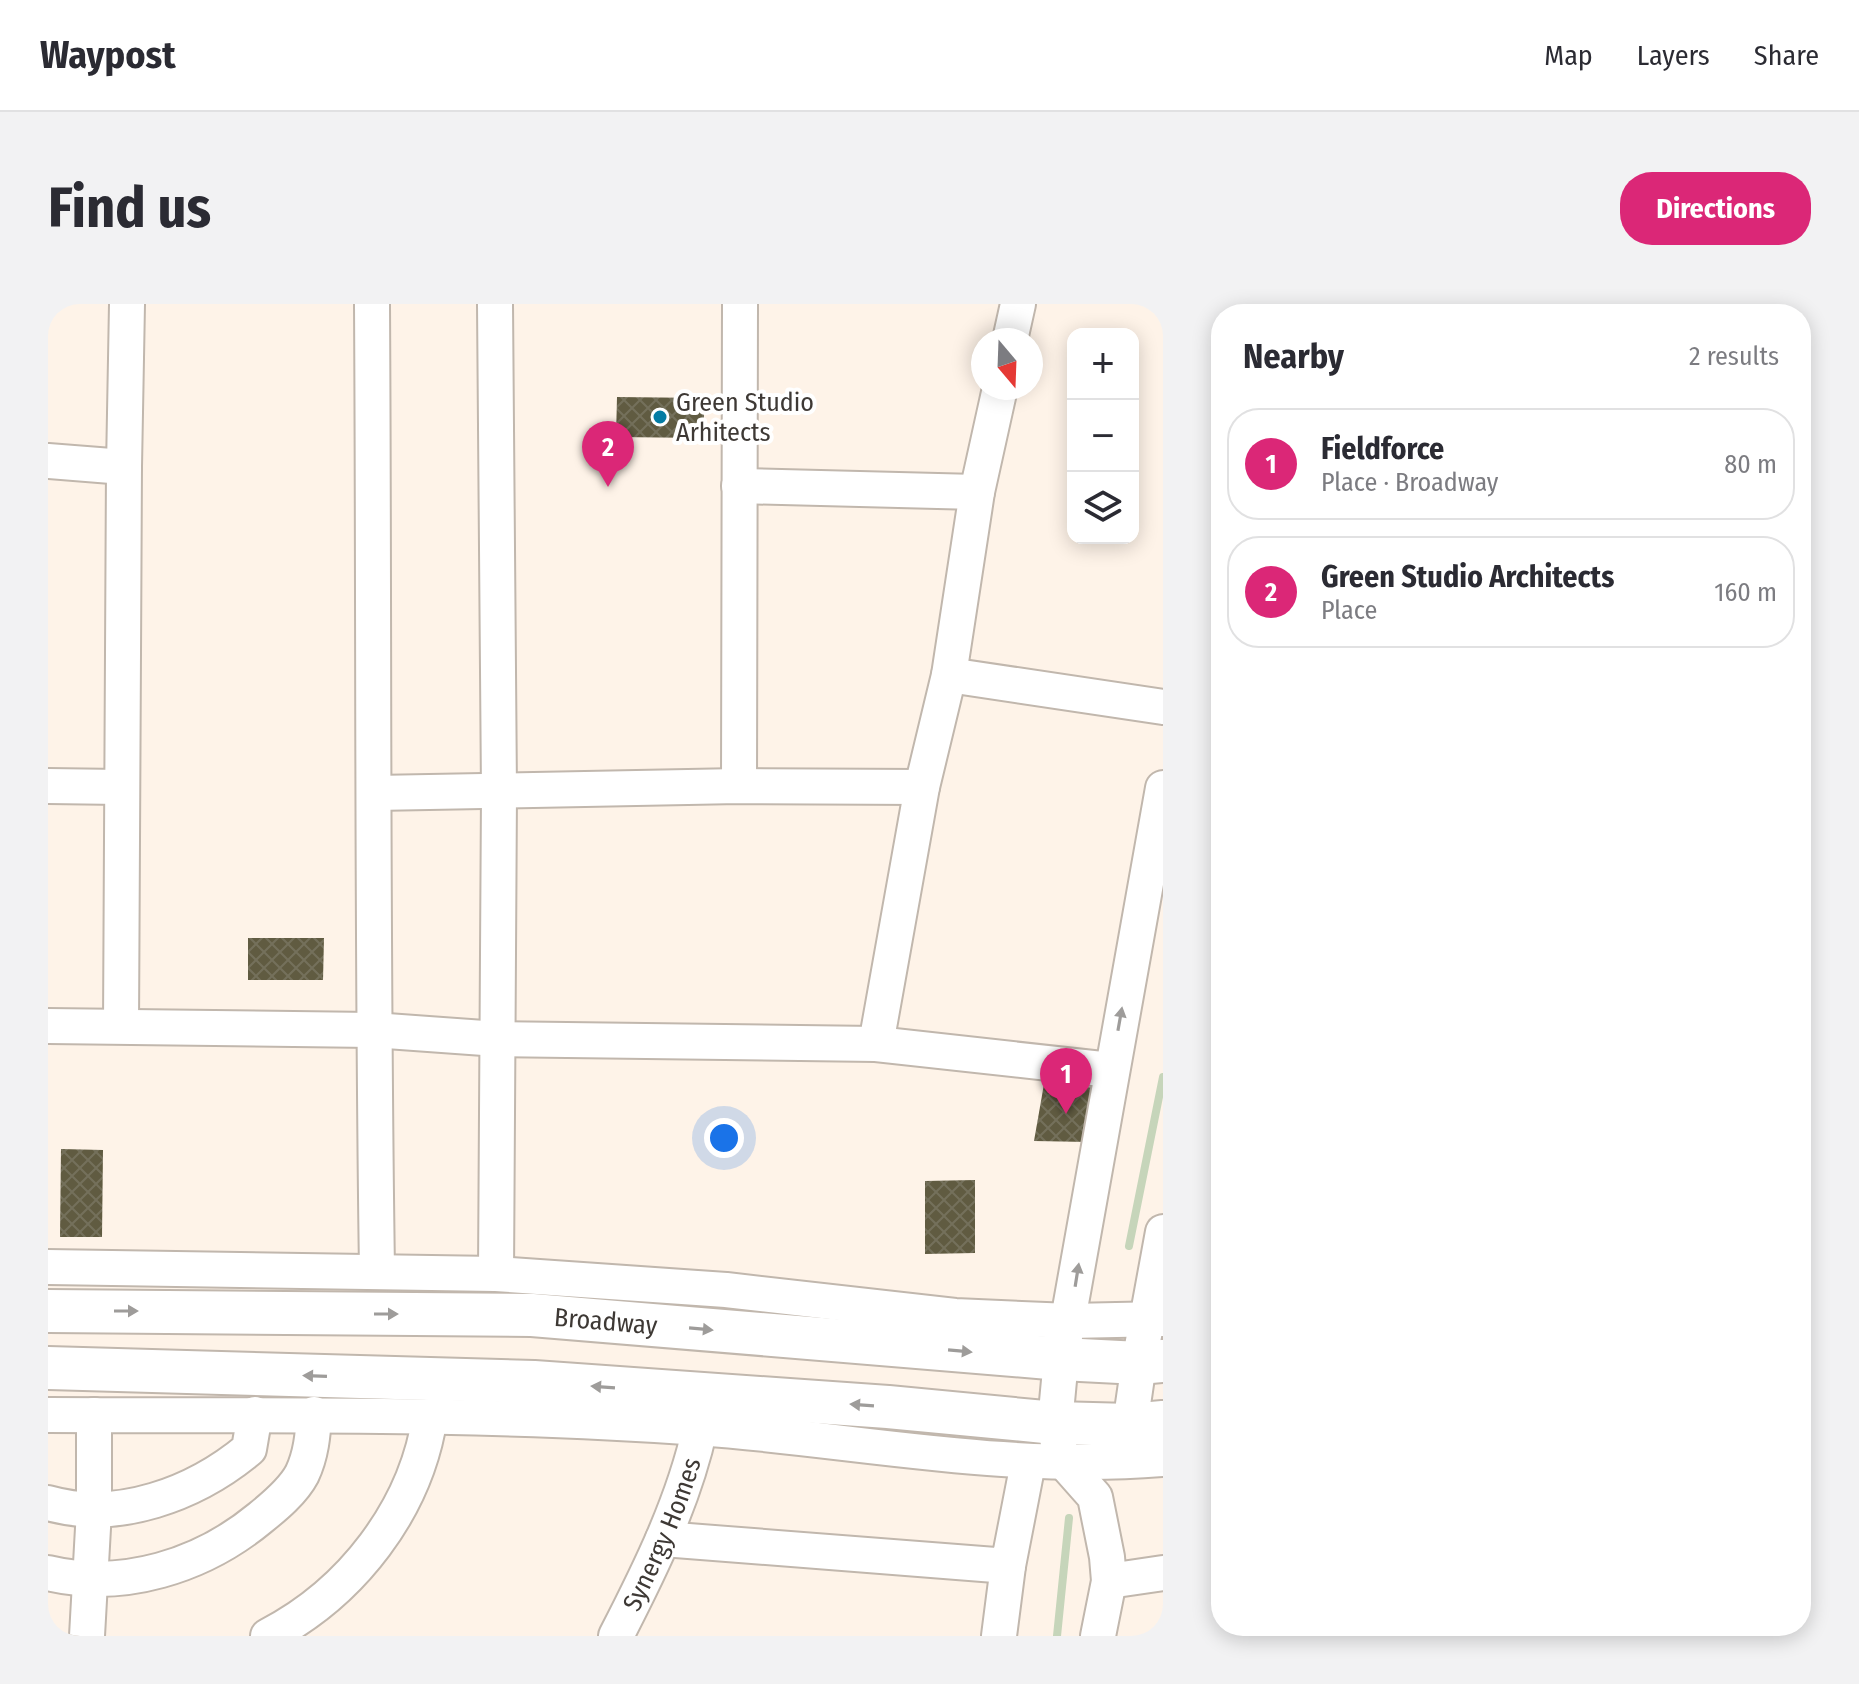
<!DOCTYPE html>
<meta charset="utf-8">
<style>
body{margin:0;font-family:"Fira Sans Condensed",sans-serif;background:#f2f2f3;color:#2b2b33}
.controls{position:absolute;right:24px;top:24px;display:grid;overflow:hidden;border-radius:16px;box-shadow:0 4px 20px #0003}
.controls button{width:72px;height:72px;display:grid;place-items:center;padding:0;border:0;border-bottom:2px solid #e1e1e2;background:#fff;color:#2b2b33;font:40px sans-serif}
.compass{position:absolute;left:923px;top:24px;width:72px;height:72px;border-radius:50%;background:#fff;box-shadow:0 4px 20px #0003;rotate:161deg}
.you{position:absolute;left:676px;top:834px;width:28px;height:28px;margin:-20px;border:6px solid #fff;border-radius:50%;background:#1a73e8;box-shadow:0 0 0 12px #1a73e833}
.badge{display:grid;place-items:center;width:52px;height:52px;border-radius:50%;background:#db2777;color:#fff;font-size:26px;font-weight:700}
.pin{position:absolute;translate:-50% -66px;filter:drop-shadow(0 2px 4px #0008)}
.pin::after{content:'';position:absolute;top:42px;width:28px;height:24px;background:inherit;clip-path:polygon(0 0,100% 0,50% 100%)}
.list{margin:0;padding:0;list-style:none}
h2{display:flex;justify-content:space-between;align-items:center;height:104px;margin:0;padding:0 32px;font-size:34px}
h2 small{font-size:26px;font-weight:400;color:#7c7c81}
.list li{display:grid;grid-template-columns:52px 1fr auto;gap:24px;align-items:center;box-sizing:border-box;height:112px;margin:0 16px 16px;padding:0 16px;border:2px solid #e1e1e2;border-radius:32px}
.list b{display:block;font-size:30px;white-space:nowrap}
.list p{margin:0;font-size:26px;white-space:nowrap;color:#7c7c81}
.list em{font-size:26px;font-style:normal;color:#7c7c81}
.icon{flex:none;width:44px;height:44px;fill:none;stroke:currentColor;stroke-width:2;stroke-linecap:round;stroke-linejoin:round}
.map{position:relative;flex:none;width:1115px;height:1332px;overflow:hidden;border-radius:32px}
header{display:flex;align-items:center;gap:48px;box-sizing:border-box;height:112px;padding:0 40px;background:#fff;border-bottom:2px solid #e1e1e2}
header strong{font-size:38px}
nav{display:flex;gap:44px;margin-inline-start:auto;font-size:28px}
.intro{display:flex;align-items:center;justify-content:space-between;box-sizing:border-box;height:192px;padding:0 48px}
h1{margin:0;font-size:56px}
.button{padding:20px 36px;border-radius:32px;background:#db2777;color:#fff;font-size:28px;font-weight:700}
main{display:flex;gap:48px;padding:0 48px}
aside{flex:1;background:#fff;border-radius:32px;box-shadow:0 4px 20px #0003}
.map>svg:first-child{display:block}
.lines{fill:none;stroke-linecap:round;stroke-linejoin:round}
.stream{stroke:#c6d5ba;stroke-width:8}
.building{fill:url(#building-cross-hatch)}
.minor-casing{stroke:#c1b7ad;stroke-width:38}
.major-casing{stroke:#c1b7ad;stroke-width:46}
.minor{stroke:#fff;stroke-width:34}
.major{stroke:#fff;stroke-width:42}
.oneway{fill:#9e9c9a}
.poi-dot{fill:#047ca4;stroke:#fff;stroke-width:3}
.labels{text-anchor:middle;stroke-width:8;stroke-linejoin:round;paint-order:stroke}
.poi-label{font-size:26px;fill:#3e3935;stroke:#fff;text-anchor:start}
.street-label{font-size:26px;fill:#3e3935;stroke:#fff}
</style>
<header>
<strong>Waypost</strong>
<nav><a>Map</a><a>Layers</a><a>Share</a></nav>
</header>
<div class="intro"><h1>Find us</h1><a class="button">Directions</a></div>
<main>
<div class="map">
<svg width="1115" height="1332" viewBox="0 0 1115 1332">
<defs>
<pattern id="building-cross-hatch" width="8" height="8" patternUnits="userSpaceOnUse" patternTransform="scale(2)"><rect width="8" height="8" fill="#605b41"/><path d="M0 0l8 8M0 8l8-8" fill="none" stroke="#74705b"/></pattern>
</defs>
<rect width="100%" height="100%" fill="#fef3e8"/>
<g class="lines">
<g class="stream">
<path d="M1081 942 1115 773"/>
<path d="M1009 1332 1021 1214"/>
</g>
</g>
<g class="building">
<path d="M569 93 656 94V134L568 133Z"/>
<path d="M200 634H276L275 676H200Z"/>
<path d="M996 780 1050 784 1040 838 986 837Z"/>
<path d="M13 845 55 846 54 933H12Z"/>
<path d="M927 876V949L877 950V877Z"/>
</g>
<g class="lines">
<defs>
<g id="minor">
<path d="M324 0C326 322 324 644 329 966"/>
<path d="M447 0 451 489 448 970"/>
<path d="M962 36 970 0"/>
<path d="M0 157 76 163"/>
<path d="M691 182 929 188"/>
<path d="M901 371 1115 403"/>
<path d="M0 482 73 483"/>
<path d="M691 482 692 0"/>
<path d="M327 489 691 482 874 483"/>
<path d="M0 722 325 726 450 735 828 740 1063 766"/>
<path d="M73 722 76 163 79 0"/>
<path d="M828 740 874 483 901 371 929 188 952 84"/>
<path d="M0 963 448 970 678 986 907 1012 1022 1017 1115 1015"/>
<path d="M0 1111C217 1112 435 1108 652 1124 808 1136 957 1168 1115 1155"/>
<path d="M1076 1145 1082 1121 1091 1059 1115 928"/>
<path d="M0 1199C70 1219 147 1190 201 1145L207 1110"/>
<path d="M615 1235 960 1262 980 1159"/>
<path d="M0 1269C75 1287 154 1262 212 1214 227 1202 245 1187 254 1170 263 1151 265 1131 266 1110"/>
<path d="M1061 1277 1115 1269"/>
<path d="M39 1332 46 1206V1111"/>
<path d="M220 1332C303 1289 368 1206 382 1112"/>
<path id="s1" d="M568 1332C602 1266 636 1197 652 1124"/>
<path d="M951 1332 960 1262"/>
<path d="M1050 1332 1061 1277 1059 1253 1047 1193 1016 1158 1010 1140 1007 1119 1013 1055 1115 484"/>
</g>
<g id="major">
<path id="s2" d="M0 1007 484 1011 1013 1055 1091 1059 1115 1057"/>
<path d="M0 1064 486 1078 840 1103 1007 1119 1082 1121 1115 1118"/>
</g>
</defs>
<use href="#minor" class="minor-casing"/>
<use href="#major" class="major-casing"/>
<use href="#minor" class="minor"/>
<use href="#major" class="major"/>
</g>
<defs><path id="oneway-solid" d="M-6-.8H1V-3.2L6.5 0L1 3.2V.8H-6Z" transform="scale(2)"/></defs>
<g class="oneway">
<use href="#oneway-solid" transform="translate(1072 715) rotate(-80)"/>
<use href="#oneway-solid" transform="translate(1029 971) rotate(-81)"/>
<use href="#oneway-solid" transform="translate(78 1007)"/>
<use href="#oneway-solid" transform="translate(338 1010)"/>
<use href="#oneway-solid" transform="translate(653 1025) rotate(5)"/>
<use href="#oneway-solid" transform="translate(912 1047) rotate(5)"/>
<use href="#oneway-solid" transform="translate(267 1072) rotate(-178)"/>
<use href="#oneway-solid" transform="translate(555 1083) rotate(-176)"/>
<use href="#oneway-solid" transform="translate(814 1101) rotate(-176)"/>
</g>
<circle class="poi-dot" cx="612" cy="113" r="8"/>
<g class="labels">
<g class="poi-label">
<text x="628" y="107">Green Studio<tspan x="628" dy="30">Arhitects</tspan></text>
</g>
<g class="street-label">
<text dy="9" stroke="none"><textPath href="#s2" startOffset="558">Broadway</textPath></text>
<text dy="9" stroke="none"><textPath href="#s1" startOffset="112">Synergy Homes</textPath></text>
</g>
</g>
</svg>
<div class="controls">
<button>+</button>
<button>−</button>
<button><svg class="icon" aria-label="layers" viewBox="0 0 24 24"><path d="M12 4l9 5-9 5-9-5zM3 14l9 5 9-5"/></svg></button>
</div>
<svg class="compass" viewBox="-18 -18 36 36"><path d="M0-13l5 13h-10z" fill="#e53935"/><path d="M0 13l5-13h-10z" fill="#7c7c81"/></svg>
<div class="you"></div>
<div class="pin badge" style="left:1018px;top:810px">1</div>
<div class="pin badge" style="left:560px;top:183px">2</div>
</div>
<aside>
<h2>Nearby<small>2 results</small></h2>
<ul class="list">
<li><span class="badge">1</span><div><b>Fieldforce</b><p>Place · Broadway</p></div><em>80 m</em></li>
<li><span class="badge">2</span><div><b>Green Studio Architects</b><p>Place</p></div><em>160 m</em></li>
</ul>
</aside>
</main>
